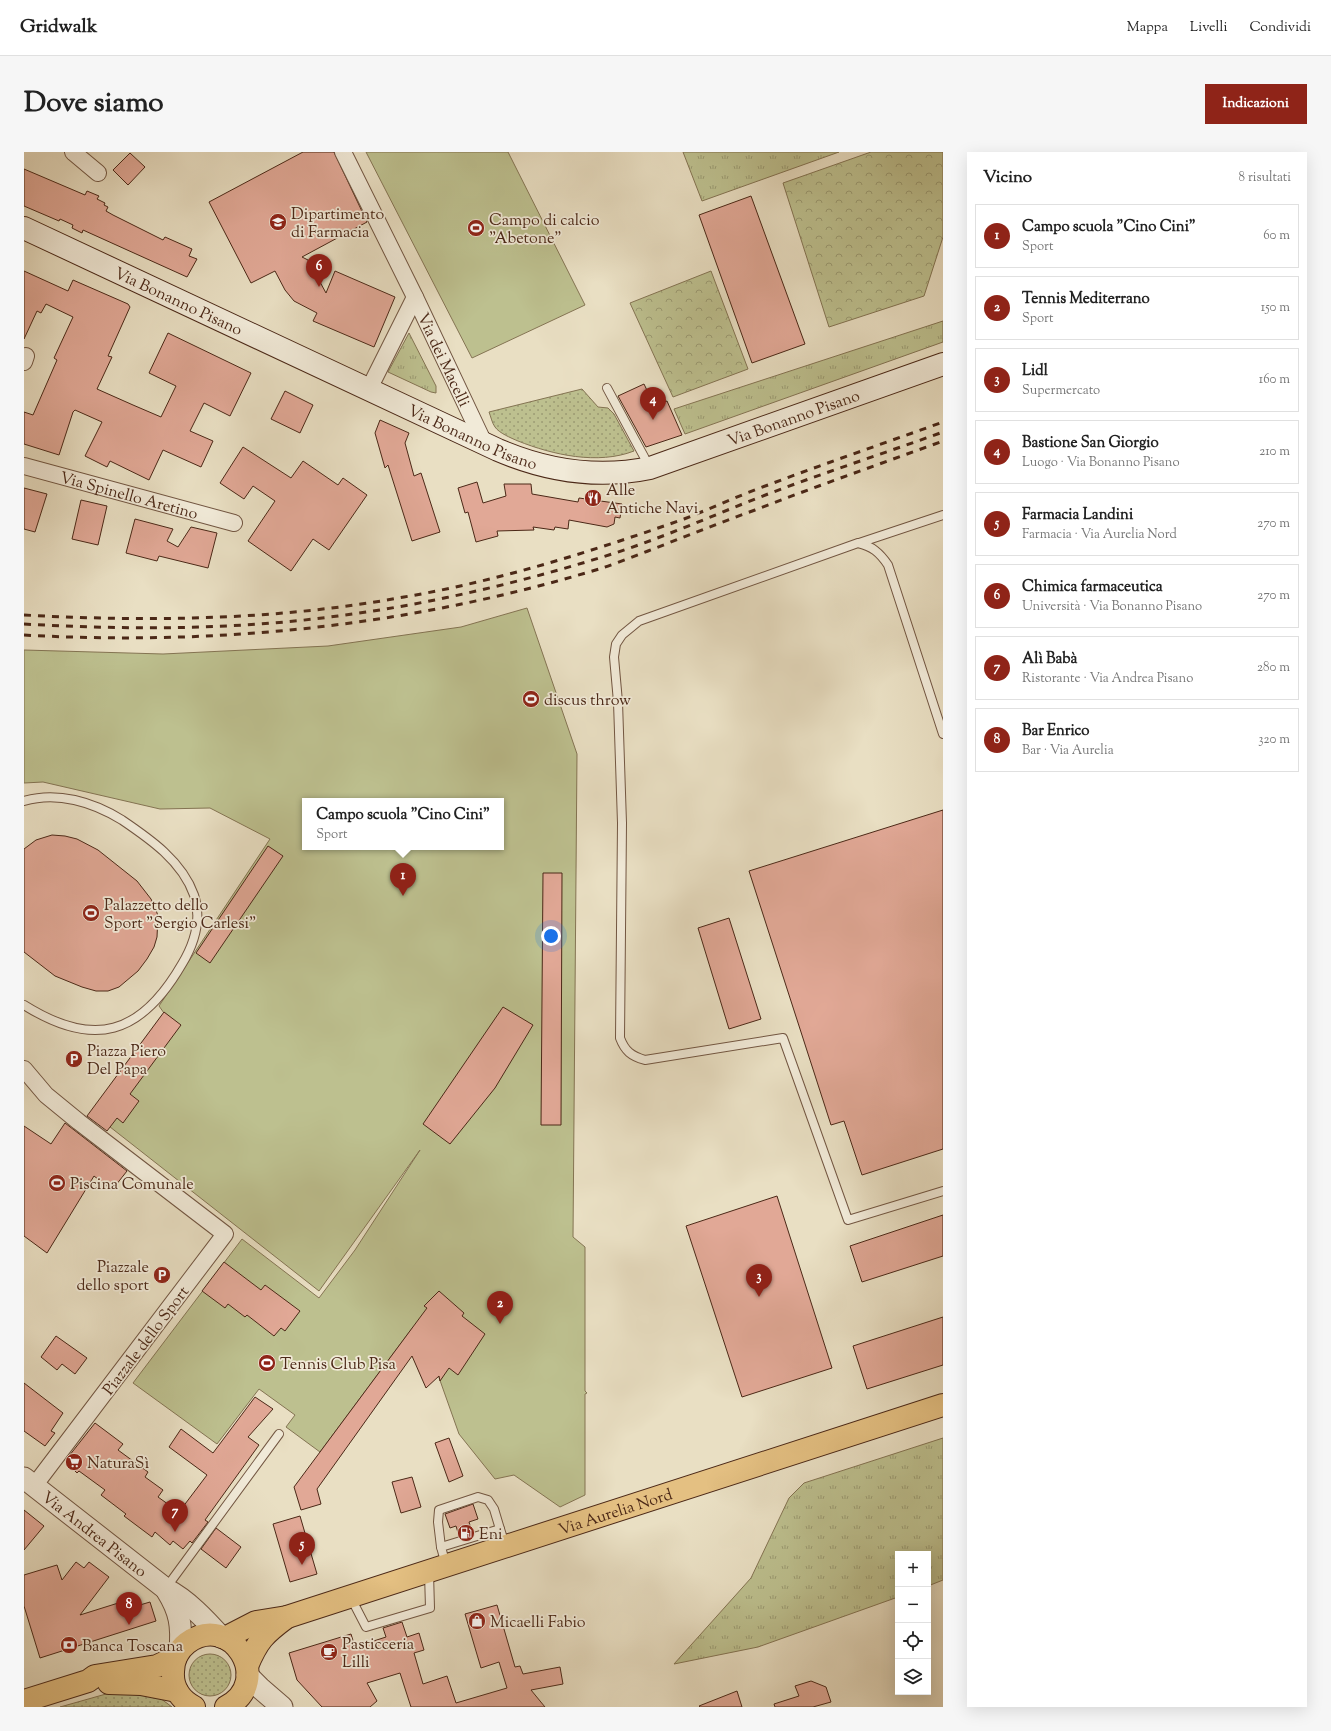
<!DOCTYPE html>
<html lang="it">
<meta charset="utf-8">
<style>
body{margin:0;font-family:"Sorts Mill Goudy",serif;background:#f6f6f6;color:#222}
.controls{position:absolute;right:12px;bottom:12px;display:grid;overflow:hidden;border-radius:0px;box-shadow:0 4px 16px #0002}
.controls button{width:36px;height:36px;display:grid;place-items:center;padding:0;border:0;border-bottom:1px solid #e0e0e0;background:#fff;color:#222;font:20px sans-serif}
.you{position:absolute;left:527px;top:784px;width:14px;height:14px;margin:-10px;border:3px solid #fff;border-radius:50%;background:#1a73e8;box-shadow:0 0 0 6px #1a73e833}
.badge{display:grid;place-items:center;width:26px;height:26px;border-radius:50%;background:#8f2418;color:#fff;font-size:13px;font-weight:700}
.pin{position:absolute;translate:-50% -33px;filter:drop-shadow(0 1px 2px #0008)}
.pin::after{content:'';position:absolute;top:21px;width:14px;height:12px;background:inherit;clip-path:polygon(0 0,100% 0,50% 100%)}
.popup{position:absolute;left:278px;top:646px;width:202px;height:52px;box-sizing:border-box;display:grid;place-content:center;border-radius:0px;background:#fff;filter:drop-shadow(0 1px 3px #0005);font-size:13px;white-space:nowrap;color:#767676}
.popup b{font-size:15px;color:#222}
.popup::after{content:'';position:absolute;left:50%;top:100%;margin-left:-8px;border:8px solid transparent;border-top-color:#fff}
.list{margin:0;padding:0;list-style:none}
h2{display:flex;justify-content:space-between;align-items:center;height:52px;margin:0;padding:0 16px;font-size:17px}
h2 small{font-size:13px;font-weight:400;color:#767676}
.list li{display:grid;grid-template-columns:26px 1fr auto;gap:12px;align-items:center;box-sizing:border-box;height:64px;margin:0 8px 8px;padding:0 8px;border:1px solid #e0e0e0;border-radius:0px}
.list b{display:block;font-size:15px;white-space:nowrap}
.list p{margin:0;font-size:13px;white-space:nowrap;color:#767676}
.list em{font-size:13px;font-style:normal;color:#767676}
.icon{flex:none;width:22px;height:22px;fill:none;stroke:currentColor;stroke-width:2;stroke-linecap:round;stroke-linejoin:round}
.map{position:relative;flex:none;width:919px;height:1555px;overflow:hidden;border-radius:0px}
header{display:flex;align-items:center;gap:24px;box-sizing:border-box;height:56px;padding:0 20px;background:#fff;border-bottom:1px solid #e0e0e0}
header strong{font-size:19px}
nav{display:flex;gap:22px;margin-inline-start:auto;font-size:14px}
.intro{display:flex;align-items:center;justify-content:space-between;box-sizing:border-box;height:96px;padding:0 24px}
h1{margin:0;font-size:28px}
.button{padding:10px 18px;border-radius:0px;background:#8f2418;color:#fff;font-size:14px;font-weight:700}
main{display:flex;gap:24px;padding:0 24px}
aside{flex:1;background:#fff;border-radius:0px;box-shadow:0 4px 16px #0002}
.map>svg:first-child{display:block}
.grass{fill:url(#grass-tufts);stroke:#847453}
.forest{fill:url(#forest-crowns);stroke:#847453}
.park{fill:url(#park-dots);stroke:#847453}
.pitch{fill:#bdc08f;stroke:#847453;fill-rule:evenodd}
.building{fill:#e1a896;stroke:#4b2817}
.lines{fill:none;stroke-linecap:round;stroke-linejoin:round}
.service-casing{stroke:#725642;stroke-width:10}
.minor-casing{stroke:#725642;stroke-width:18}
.tertiary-casing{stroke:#725642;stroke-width:23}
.secondary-casing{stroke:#4b2817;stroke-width:24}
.primary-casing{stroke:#4b2817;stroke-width:24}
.service{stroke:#f1ead8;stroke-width:8}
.minor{stroke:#f1ead8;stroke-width:16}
.tertiary{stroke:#f1ead8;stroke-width:21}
.secondary{stroke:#f1ead8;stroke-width:22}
.primary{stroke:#e4c082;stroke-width:22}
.rail{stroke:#4b2817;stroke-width:3;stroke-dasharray:7 7;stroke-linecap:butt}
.labels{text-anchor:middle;stroke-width:3.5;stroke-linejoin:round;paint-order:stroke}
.poi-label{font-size:16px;fill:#4b2817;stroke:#f1ead8;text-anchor:start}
.street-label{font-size:16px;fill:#4b2817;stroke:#f1ead8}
</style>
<header>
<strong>Gridwalk</strong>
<nav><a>Mappa</a><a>Livelli</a><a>Condividi</a></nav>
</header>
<div class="intro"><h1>Dove siamo</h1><a class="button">Indicazioni</a></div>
<main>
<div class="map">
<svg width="919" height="1555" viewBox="0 0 919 1555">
<defs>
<pattern id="grass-tufts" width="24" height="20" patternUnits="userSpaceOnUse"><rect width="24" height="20" fill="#bdc08f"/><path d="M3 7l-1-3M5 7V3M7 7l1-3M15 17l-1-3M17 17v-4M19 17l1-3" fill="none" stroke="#9c9c74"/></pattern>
<pattern id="forest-crowns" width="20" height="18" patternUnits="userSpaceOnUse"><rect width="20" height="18" fill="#bdc08f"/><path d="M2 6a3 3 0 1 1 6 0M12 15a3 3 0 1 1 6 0" fill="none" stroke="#9c9c74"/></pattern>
<pattern id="park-dots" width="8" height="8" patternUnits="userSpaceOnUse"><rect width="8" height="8" fill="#bdc08f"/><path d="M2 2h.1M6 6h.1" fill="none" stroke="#9c9c74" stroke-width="1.8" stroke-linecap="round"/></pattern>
</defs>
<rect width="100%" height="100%" fill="#e9dfc3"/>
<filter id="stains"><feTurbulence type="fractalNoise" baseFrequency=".005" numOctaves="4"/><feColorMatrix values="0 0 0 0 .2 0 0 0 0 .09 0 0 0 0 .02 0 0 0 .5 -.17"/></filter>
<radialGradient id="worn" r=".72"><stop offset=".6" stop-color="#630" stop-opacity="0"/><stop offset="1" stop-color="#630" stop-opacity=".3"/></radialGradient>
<g class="grass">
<path d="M659 0H815L678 49Z"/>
<path d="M919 169V190L661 282 650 257Z"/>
<path d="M385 181 412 234V241L407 240 364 220Z"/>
<path d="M919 1286V1428L904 1434V1402H874V1445L734 1495 650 1512 727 1426 765 1346 780 1331Z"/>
</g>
<g class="forest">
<path d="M847 0H919V85L900 144 805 175 759 31Z"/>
<path d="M687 119 724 217 649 245 606 151Z"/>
</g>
<g class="park">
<path d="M558 237 574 255 584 256 590 262 610 299C574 313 529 303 494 289 487 286 475 281 471 275 468 271 467 265 465 260Z"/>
<circle cx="186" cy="1523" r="21"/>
<path d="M115 1539 136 1546 148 1555H36L82 1542Z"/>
</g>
<g class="pitch">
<path d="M342 0H484L561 153 448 206Z"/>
<path d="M503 456 553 602 549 1085 561 1095V1239L563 1241 561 1242V1343L536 1355 490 1323 471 1327 435 1282 407 1203 414 1194 389 1175 296 1300 262 1275 271 1263 235 1237 193 1292 109 1231 218 1087 295 1146 331 1098 396 998 295 1139 67 960 140 861 135 854 246 687 186 656 136 657 19 630 0 631V498L139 502 304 494 437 475ZM281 649H477V695H281Z"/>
</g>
<g class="building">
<path d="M279 0H310L343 70 278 105 284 108 302 141 311 119 371 145 350 195 289 169 293 161 270 149 261 138 251 119 227 131 185 50Z"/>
<path d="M106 1 121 15 104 33 89 18Z"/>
<path d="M0 17 61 43 63 39 75 44 73 47 81 51 80 53 84 55 82 59 89 63 139 88 141 85 168 97 165 104 173 107 163 125 59 78 58 81 48 76 49 73 36 67 35 69 0 54Z"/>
<path d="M727 44 781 192 728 211 675 63Z"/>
<path d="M0 119 44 139 49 128 104 152 106 155 84 204 88 205 73 237 109 253 137 265 152 234 125 221 144 181 227 221 206 264 180 251 166 279 189 289 177 315 139 298 125 328 86 309 83 315 61 304 78 270 51 258 49 260 35 303 0 292V260L9 263 33 208 30 206 49 165 22 152 17 161 13 159 0 187Z"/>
<path d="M620 232 630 253 643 249 658 283 622 295 594 244Z"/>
<path d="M261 239 289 253 276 281 247 267Z"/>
<path d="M356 268 385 281 381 291 390 324 397 321 416 380 388 389 364 313 361 316 351 281Z"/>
<path d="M219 295 267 326 279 309 314 333 319 326 343 343 305 398 289 387 267 419 224 389 251 349 229 334 220 347 196 331Z"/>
<path d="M453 330 459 351 482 344 480 332H507L508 342 554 350 555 346 598 352 596 366 591 365 590 372 583 375 545 368 544 377 531 375 530 378 509 375 510 378 473 379 474 384 452 390 444 360 441 361 434 336Z"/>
<path d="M0 336 23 342 11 380 0 377Z"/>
<path d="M57 348 83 354 74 393 48 387Z"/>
<path d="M111 367 149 377 143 389 154 395 167 375 193 381 184 416 135 404 133 409 102 401Z"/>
<path d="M919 658V997L838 1023 820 969 807 973 725 719Z"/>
<path d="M28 683 41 684 53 687 74 698 113 729 127 747 132 758 134 764 133 785 130 795 123 807 114 819 95 835 84 839H72L58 835 31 824 0 800V697L12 688Z"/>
<path d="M244 694 259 704 186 811 172 801Z"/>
<path d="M519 721H538L537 973H517Z"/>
<path d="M705 766 737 867 705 877 674 776Z"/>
<path d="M479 855 509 873 471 936 426 992 399 972Z"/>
<path d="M140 860 157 873 106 942 115 949 99 971 93 966 83 979 63 964Z"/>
<path d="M41 971 103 1019 88 1038 70 1024 23 1101 0 1084V974L27 992Z"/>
<path d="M753 1044 808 1216 718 1245 662 1074Z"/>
<path d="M919 1063V1104L838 1130 826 1094Z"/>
<path d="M200 1110 237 1138 241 1133 276 1159 261 1179 257 1176 250 1184 223 1163 221 1165 204 1152 201 1156 178 1139Z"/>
<path d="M415 1139 440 1161 438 1164 461 1182 434 1223 425 1216 416 1229 415 1224 402 1236 388 1204 293 1337 297 1352 277 1358 270 1335 403 1156 400 1154Z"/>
<path d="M919 1165V1213L843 1237 829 1194Z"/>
<path d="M32 1184 63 1206 51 1222 38 1212 33 1218 17 1205Z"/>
<path d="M0 1231 39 1261 27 1279 31 1281 21 1294 0 1279Z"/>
<path d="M231 1245 249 1257 224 1285 235 1293 181 1368 184 1370 168 1391 166 1389 159 1397 149 1389 146 1393 131 1380 128 1385 100 1364 102 1362 77 1343 81 1338 55 1319 53 1321 44 1312 45 1304 71 1271 99 1292 94 1298 124 1320 121 1325 139 1338 134 1345 155 1360 183 1323 145 1295 157 1277 189 1301Z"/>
<path d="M425 1286 439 1324 425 1330 411 1291Z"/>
<path d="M388 1325 397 1355 377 1361 368 1330Z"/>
<path d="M449 1352 454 1367 445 1370 448 1380 435 1384 432 1374 426 1376 421 1362Z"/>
<path d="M0 1358 20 1374 0 1398Z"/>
<path d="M276 1364 293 1422 266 1430 249 1372Z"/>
<path d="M192 1376 217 1395 202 1416 177 1397Z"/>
<path d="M52 1410 60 1416 65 1410 85 1425 56 1463 107 1447 109 1455 126 1450 132 1469 16 1506 0 1454V1423L33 1413 38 1428Z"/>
<path d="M473 1453 491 1515 496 1514 499 1522 536 1515 539 1532 507 1538 521 1555H387L376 1521 343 1531 353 1549 346 1555H298L273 1528 265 1501 327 1482 331 1495 362 1485 359 1476 378 1470 383 1485 395 1481 400 1498 390 1501 399 1532 423 1524 432 1551 483 1536 475 1510 457 1516 441 1462Z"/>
<path d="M787 1529 802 1535 807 1550 789 1555H751L750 1552 775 1544 771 1534Z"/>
<path d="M713 1539 718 1555H676L675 1554Z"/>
</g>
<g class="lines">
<defs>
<g id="service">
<path d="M583 236 625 314"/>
<path d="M835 391 919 363"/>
<path d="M919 582 864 413C856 401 848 394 834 391L615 469 598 483 592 492 590 505 594 550 598 671 596 886C601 899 607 904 621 908L759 886 824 1068 919 1039"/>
<path d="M0 649C33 639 69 650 98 668 126 687 158 709 170 743 178 767 170 792 158 812 117 883 70 897 0 853"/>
<path d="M417 1395 414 1370 415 1358 454 1345 464 1348 470 1357 476 1377"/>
<path d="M422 1413 417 1395 476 1377 481 1393"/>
<path d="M142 1436 255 1282"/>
<path d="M327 1446 342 1475 406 1456 405 1421"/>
</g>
<g id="minor">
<path d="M49 0 74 21"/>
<path id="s1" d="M319 0 391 145 460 291"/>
<path d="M0 210 2 204"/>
<path d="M345 237 391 145"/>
<path id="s2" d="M0 314 210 371"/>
<path d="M0 917 22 943 55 970 201 1082 10 1334"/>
</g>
<g id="tertiary">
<path id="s3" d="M0 1326 142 1437C163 1448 181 1467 197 1485"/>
<path d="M143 1439C156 1460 158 1474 156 1498"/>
<path d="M223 1523 236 1536 258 1555"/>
</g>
<g id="secondary">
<path id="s4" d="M0 76 474 298C523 319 573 327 626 316L919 212"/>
</g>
<g id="primary">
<path id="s5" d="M201 1486 232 1470 263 1465 919 1253"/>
<path d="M223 1514C234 1488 240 1482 263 1465"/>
<path d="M85 1531 117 1532 153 1539"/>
<path d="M0 1549 64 1529 71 1524 133 1514 152 1505"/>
<path d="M170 1555C157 1548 148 1536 149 1520 149 1509 154 1498 163 1491 207 1458 251 1530 202 1555"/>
</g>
</defs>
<use href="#service" class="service-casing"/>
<use href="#minor" class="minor-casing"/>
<use href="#tertiary" class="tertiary-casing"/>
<use href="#secondary" class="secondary-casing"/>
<use href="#primary" class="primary-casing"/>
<use href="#service" class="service"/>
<use href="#minor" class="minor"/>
<use href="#tertiary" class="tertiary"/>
<use href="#secondary" class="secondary"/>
<use href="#primary" class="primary"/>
<g class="rail">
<path d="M0 463C127 470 255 468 380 445 475 429 569 399 660 367 688 356 716 343 744 333 802 311 861 291 919 270"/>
<path d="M0 472C105 478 210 478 314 464 407 452 499 430 588 402 641 385 692 362 744 342 802 320 861 301 919 280"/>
<path d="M0 483C195 494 387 474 575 417 591 412 608 405 624 399 660 385 695 371 731 358 793 334 856 312 919 289"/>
</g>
</g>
<defs>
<symbol id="university-disc" viewBox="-11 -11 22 22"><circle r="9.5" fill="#8f2418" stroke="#f1ead8"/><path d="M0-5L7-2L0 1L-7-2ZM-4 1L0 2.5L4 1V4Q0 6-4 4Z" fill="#fff"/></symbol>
<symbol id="stadium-disc" viewBox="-11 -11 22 22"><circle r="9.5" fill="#8f2418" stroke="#f1ead8"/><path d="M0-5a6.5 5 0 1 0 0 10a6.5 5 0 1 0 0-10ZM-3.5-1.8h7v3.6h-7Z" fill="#fff"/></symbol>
<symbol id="restaurant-disc" viewBox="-11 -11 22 22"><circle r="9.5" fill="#8f2418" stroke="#f1ead8"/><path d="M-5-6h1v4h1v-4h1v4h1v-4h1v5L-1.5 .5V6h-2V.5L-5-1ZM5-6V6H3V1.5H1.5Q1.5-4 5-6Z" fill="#fff"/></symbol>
<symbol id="parking-disc" viewBox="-11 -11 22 22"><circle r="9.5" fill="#8f2418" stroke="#f1ead8"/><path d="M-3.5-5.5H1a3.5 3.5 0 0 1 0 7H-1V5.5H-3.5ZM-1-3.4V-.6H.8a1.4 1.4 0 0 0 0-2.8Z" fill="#fff"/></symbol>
<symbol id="supermarket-disc" viewBox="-11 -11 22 22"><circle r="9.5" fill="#8f2418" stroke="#f1ead8"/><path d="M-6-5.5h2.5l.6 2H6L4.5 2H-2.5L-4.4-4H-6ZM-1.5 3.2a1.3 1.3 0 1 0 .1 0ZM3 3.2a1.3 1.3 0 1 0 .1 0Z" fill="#fff"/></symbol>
<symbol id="fuel-disc" viewBox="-11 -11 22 22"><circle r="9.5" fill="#8f2418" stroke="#f1ead8"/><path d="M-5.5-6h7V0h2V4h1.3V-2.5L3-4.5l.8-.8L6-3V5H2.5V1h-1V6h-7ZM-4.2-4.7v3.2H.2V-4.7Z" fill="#fff"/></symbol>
<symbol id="shop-disc" viewBox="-11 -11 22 22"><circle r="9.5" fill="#8f2418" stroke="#f1ead8"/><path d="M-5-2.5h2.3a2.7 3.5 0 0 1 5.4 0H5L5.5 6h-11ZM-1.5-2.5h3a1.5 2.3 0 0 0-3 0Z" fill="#fff"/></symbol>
<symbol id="bank-disc" viewBox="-11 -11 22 22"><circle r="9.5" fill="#8f2418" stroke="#f1ead8"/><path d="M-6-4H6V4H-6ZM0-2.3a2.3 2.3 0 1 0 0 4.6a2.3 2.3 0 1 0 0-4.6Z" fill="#fff"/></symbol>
<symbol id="cafe-disc" viewBox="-11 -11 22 22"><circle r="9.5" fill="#8f2418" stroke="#f1ead8"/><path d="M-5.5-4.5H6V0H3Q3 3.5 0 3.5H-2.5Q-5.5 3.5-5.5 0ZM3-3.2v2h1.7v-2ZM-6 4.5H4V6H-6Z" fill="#fff"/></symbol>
</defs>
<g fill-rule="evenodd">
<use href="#university-disc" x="244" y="60" width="20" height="20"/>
<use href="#stadium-disc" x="442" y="66" width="20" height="20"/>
<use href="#restaurant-disc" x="559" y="336" width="20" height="20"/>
<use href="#stadium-disc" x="497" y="537" width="20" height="20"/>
<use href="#stadium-disc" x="57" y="751" width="20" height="20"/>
<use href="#parking-disc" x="40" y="897" width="20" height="20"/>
<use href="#stadium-disc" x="23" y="1021" width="20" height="20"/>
<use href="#parking-disc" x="128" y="1113" width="20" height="20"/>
<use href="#stadium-disc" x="233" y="1201" width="20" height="20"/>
<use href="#supermarket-disc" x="40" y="1300" width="20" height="20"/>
<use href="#fuel-disc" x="432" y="1371" width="20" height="20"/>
<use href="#shop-disc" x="443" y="1459" width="20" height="20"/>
<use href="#bank-disc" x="35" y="1483" width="20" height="20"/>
<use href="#cafe-disc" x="295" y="1490" width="20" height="20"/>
</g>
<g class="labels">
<g class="poi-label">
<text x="267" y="67">Dipartimento<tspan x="267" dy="18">di Farmacia</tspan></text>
<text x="465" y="73">Campo di calcio<tspan x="465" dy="18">"Abetone"</tspan></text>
<text x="582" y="343">Alle<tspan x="582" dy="18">Antiche Navi</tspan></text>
<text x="520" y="553">discus throw</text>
<text x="80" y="758">Palazzetto dello<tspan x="80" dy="18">Sport "Sergio Carlesi"</tspan></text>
<text x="63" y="904">Piazza Piero<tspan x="63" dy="18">Del Papa</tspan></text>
<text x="46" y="1037">Piscina Comunale</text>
<text x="125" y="1120" text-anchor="end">Piazzale<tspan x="125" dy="18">dello sport</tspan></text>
<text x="256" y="1217">Tennis Club Pisa</text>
<text x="63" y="1316">NaturaSì</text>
<text x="455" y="1387">Eni</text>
<text x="466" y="1475">Micaelli Fabio</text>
<text x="318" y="1497">Pasticceria<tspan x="318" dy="18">Lilli</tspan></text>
<text x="58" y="1499">Banca Toscana</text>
</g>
<g class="street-label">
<text dy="6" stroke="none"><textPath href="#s4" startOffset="171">Via Bonanno Pisano</textPath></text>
<text dy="6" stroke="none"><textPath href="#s1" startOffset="231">Via dei Macelli</textPath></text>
<text dy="6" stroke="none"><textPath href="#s4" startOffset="831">Via Bonanno Pisano</textPath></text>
<text dy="6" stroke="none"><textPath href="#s4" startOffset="495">Via Bonanno Pisano</textPath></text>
<text dy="6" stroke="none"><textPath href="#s2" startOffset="109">Via Spinello Aretino</textPath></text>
<text transform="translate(121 1188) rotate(-53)" y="6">Piazzale dello Sport</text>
<text dy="6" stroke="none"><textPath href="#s5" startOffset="411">Via Aurelia Nord</textPath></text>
<text dy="6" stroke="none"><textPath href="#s3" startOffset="90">Via Andrea Pisano</textPath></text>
</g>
</g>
<rect width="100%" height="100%" filter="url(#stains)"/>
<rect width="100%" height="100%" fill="url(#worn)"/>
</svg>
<div class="controls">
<button>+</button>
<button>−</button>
<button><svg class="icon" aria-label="locate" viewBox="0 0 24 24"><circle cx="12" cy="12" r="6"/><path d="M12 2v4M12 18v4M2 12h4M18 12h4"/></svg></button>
<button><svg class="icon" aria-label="layers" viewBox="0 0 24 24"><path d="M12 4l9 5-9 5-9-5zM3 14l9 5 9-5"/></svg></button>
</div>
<div class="you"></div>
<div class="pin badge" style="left:379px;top:744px">1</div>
<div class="popup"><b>Campo scuola &quot;Cino Cini&quot;</b>Sport</div>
<div class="pin badge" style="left:476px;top:1172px">2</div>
<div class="pin badge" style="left:735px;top:1145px">3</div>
<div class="pin badge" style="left:629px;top:268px">4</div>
<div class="pin badge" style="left:278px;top:1413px">5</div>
<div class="pin badge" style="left:295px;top:135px">6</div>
<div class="pin badge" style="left:151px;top:1380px">7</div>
<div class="pin badge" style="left:105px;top:1473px">8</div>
</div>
<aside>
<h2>Vicino<small>8 risultati</small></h2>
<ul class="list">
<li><span class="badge">1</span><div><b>Campo scuola &quot;Cino Cini&quot;</b><p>Sport</p></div><em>60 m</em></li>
<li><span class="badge">2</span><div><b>Tennis Mediterrano</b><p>Sport</p></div><em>150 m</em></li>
<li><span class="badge">3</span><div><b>Lidl</b><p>Supermercato</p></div><em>160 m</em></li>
<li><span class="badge">4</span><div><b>Bastione San Giorgio</b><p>Luogo · Via Bonanno Pisano</p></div><em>210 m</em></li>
<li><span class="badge">5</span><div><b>Farmacia Landini</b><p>Farmacia · Via Aurelia Nord</p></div><em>270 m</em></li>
<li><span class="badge">6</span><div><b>Chimica farmaceutica</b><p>Università · Via Bonanno Pisano</p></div><em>270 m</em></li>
<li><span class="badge">7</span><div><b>Alì Babà</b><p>Ristorante · Via Andrea Pisano</p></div><em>280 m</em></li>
<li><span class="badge">8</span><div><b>Bar Enrico</b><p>Bar · Via Aurelia</p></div><em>320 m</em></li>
</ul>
</aside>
</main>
